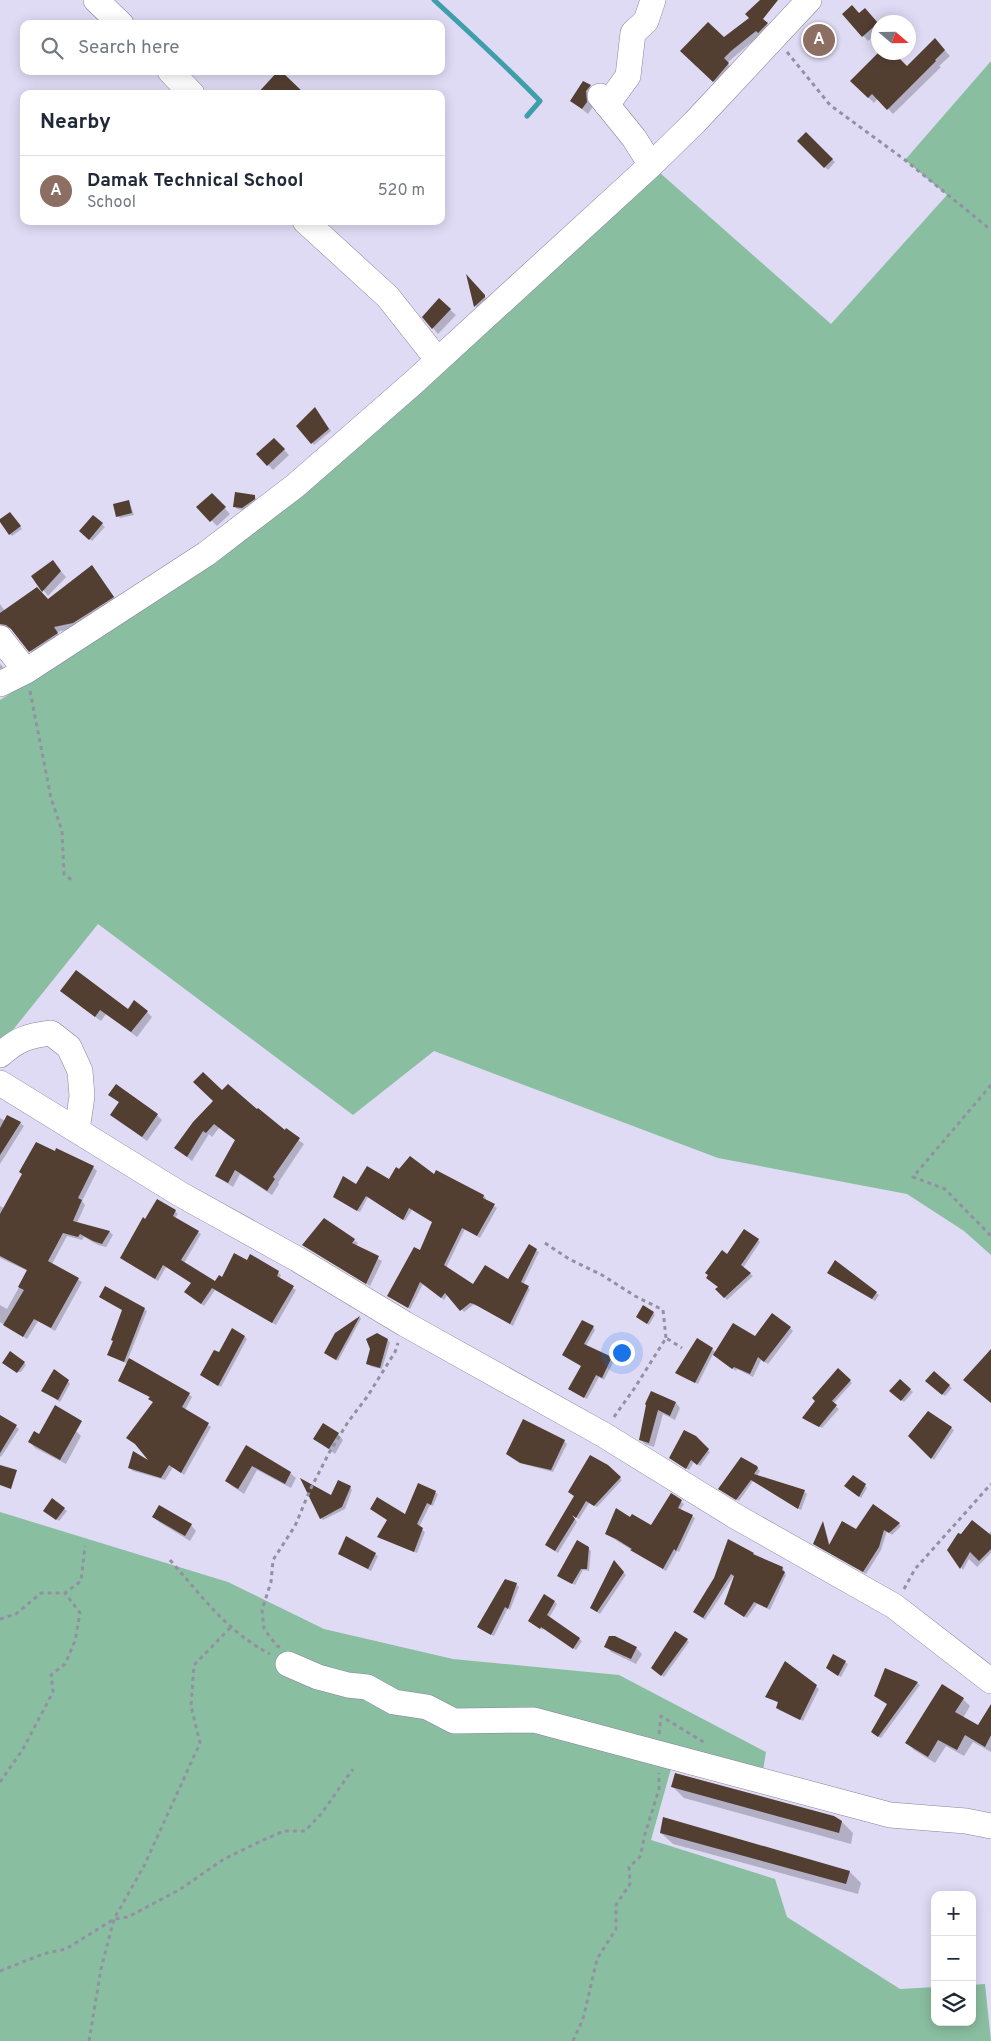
<!DOCTYPE html>
<meta charset="utf-8">
<style>
body{margin:0;font-family:Overpass,sans-serif;background:#f6f6f7;color:#1f2937}
.controls{position:absolute;right:15px;bottom:15px;display:grid;overflow:hidden;border-radius:10px;box-shadow:0 2px 12px #0003}
.controls button{width:45px;height:45px;display:grid;place-items:center;padding:0;border:0;border-bottom:1px solid #e0e1e3;background:#fff;color:#1f2937;font:25px sans-serif}
.compass{position:absolute;left:871px;top:15px;width:45px;height:45px;border-radius:50%;background:#fff;box-shadow:0 2px 12px #0003;rotate:110deg}
.you{position:absolute;left:621px;top:1352px;width:18px;height:18px;margin:-12px;border:4px solid #fff;border-radius:50%;background:#1a73e8;box-shadow:0 0 0 8px #1a73e833}
.badge{display:grid;place-items:center;width:32px;height:32px;border-radius:50%;background:#ea580c;color:#fff;font-size:16px;font-weight:700}
.pin{position:absolute;translate:-50% -50%;border:2px solid #fff;box-shadow:0 1px 5px #0006}
.list{margin:0;padding:0;list-style:none}
h2{display:flex;justify-content:space-between;align-items:center;height:65px;margin:0;padding:0 20px;font-size:21px}
h2 small{font-size:16px;font-weight:400;color:#747a83}
.list li{display:grid;grid-template-columns:32px 1fr auto;gap:15px;align-items:center;box-sizing:border-box;height:70px;padding:0 20px;border-top:1px solid #e0e1e3}
.list b{display:block;font-size:19px;white-space:nowrap}
.list p{margin:0;font-size:16px;white-space:nowrap;color:#747a83}
.list em{font-size:16px;font-style:normal;color:#747a83}
.icon{flex:none;width:28px;height:28px;fill:none;stroke:currentColor;stroke-width:2;stroke-linecap:round;stroke-linejoin:round}
.map{position:relative;flex:none;width:991px;height:2041px;overflow:hidden}
.search{position:absolute;background:#fff;box-shadow:0 2px 12px #0003;left:20px;top:20px;width:425px;height:55px;display:flex;align-items:center;gap:12px;box-sizing:border-box;padding:0 18px;border-radius:10px;color:#747a83;font-size:19px}
.panel{position:absolute;background:#fff;box-shadow:0 2px 12px #0003;left:20px;top:90px;width:425px;height:135px;border-radius:10px}
.map>svg:first-child{display:block}
.green{fill:#8abea0}
.shadow{fill:#0003}
.lines{fill:none;stroke-linecap:round;stroke-linejoin:round}
.stream{stroke:#3e9fab;stroke-width:5}
.building{fill:#533e32}
.minor-casing{stroke:#87839b;stroke-width:26}
.path{stroke:#9390a3;stroke-width:3;stroke-dasharray:4 4;stroke-linecap:butt}
.minor{stroke:#fff;stroke-width:25}
</style>
<div class="map">
<svg width="991" height="2041" viewBox="0 0 991 2041">
<rect width="100%" height="100%" fill="#dfdbf5"/>
<g class="green">
<path d="M991 61V1255L964 1231 907 1194 718 1158 434 1051 353 1115 98 924 0 1046V700L154 602 651 165 831 324 947 195 905 160Z"/>
<path d="M0 1512 228 1582 324 1629 453 1659 619 1675 766 1752 763 1771 676 1751 651 1840 775 1879 787 1917 900 1989 935 1987V2022H972V1985L985 1984 991 2041H0Z"/>
</g>
<g class="shadow">
<path d="M844 15H870L878 24V32L868 41Z"/>
<path d="M767 24 771 28 761 34 727 63 732 68 718 85 682 51Z"/>
<path d="M940 45 950 56 939 66 941 67 893 114 878 98 874 103 852 81 907 68Z"/>
<path d="M590 86 595 92 591 97 592 108 588 114 572 101Z"/>
<path d="M806 134 835 162 828 170 799 141Z"/>
<path d="M468 278 487 299 478 309 476 307Z"/>
<path d="M439 300 456 315 438 334 424 317Z"/>
<path d="M317 411 331 431 314 445 298 426Z"/>
<path d="M274 439 289 455 273 470 258 454Z"/>
<path d="M212 494 230 514 217 526 198 507Z"/>
<path d="M255 497 257 501 245 510 237 509 235 506Z"/>
<path d="M129 501 134 515 120 518 118 516Z"/>
<path d="M13 516 22 529 12 536 10 534Z"/>
<path d="M93 516 105 527 92 541 81 531Z"/>
<path d="M53 562 66 577 48 596 33 576Z"/>
<path d="M96 571 117 601 78 627 57 632 61 638 34 655 14 631 10 628 0 629V604L5 611 49 601Z"/>
<path d="M0 664 5 669 0 671Z"/>
<path d="M67 996 128 1010 147 1012 152 1017 137 1037 106 1014 101 1021Z"/>
<path d="M223 1092 258 1111 304 1144 278 1183 279 1184 272 1195 240 1174 233 1187 216 1176 236 1141 219 1128 212 1137 209 1134 192 1161 176 1148Z"/>
<path d="M109 1095 157 1115 162 1120 147 1141 112 1115 120 1103Z"/>
<path d="M0 1118 5 1121 20 1123 24 1126 0 1164Z"/>
<path d="M93 1167 97 1171 82 1201 85 1205 77 1223 110 1232 113 1235 106 1247 98 1245 84 1237 82 1240 67 1236 52 1264 82 1282 55 1331 38 1321 27 1339 0 1322V1305L7 1309 28 1271 0 1258V1206L4 1208Z"/>
<path d="M400 1170 434 1176 484 1196 486 1198 485 1200 497 1208 480 1238 465 1229 446 1268 473 1286 508 1281 529 1246 539 1252 523 1285 530 1289 513 1326 478 1306 473 1305 464 1312 448 1294 444 1300 423 1284 410 1309 388 1296 420 1251 434 1223 412 1210 405 1221 368 1197 360 1212 337 1199 357 1185 390 1181Z"/>
<path d="M175 1211 178 1214 175 1218 201 1234 184 1263 215 1283 248 1262 278 1272 281 1275 279 1279 296 1290 276 1325 215 1290 204 1306 189 1295 192 1283 166 1267 158 1281 125 1261 145 1221Z"/>
<path d="M354 1240 358 1243 356 1246 382 1261 370 1286 303 1245Z"/>
<path d="M758 1240 760 1242 743 1268 753 1276 727 1300 717 1289 719 1287 727 1256Z"/>
<path d="M835 1262 876 1293 879 1295 875 1301 831 1275Z"/>
<path d="M100 1297 144 1309 147 1311 128 1359 189 1394 192 1397 185 1410 211 1427 184 1475 173 1467 165 1480 133 1471 130 1468 153 1464 154 1403 150 1399 151 1398 119 1380 128 1364 109 1355 124 1311Z"/>
<path d="M653 1313 655 1315 649 1325 640 1319Z"/>
<path d="M360 1317 361 1319 338 1361 327 1355 336 1334Z"/>
<path d="M593 1327 595 1330 586 1346 614 1361 604 1380 599 1377 587 1399 569 1389 582 1366 566 1357Z"/>
<path d="M790 1328 793 1331 768 1364 761 1360 753 1377 737 1369 736 1371 713 1354 698 1384 679 1375 697 1340 716 1352Z"/>
<path d="M245 1337 247 1339 221 1387 204 1377 219 1354Z"/>
<path d="M387 1340 390 1342 382 1369 370 1366 368 1363Z"/>
<path d="M24 1363 26 1365 21 1372H17Z"/>
<path d="M838 1370 852 1383 833 1404 839 1409 822 1428 806 1420Z"/>
<path d="M934 1373 952 1388 945 1396 927 1381Z"/>
<path d="M68 1381 70 1384 60 1402 45 1392Z"/>
<path d="M900 1381 913 1392 904 1402 891 1391Z"/>
<path d="M652 1392 676 1403 680 1408 675 1420 663 1414 654 1447 645 1444 640 1439Z"/>
<path d="M0 1416 19 1429 1 1457 0 1456Z"/>
<path d="M951 1428 954 1430 934 1460 909 1436Z"/>
<path d="M76 1431 81 1436 66 1464 35 1448 30 1442 39 1435Z"/>
<path d="M338 1434 343 1440 335 1454 315 1439Z"/>
<path d="M695 1437 710 1452 700 1466 694 1462 689 1470 673 1460Z"/>
<path d="M564 1441 567 1444 553 1472 523 1464 510 1456Z"/>
<path d="M247 1447 290 1473 296 1478 291 1488 257 1470 244 1494 232 1486 227 1481Z"/>
<path d="M607 1466 622 1480 597 1507 589 1503 579 1519 571 1514 577 1522 558 1553 549 1547 547 1545 575 1496Z"/>
<path d="M756 1467 760 1471 757 1476 805 1492 807 1494 801 1510 753 1481 739 1501 722 1491Z"/>
<path d="M418 1485 438 1494 433 1506 430 1505 419 1527 425 1532 417 1553 379 1537 406 1516Z"/>
<path d="M865 1485 867 1488 861 1498 848 1488Z"/>
<path d="M350 1487 352 1490 345 1509 323 1520 321 1518 331 1497Z"/>
<path d="M671 1495 684 1504 680 1510 695 1518 679 1552 677 1551 666 1571 606 1534 631 1519 651 1527Z"/>
<path d="M64 1509 67 1511 59 1521 47 1513Z"/>
<path d="M154 1517 191 1525 196 1531 190 1541 159 1522Z"/>
<path d="M823 1523 830 1545 857 1531 899 1524 901 1526 892 1535 887 1531 881 1550 866 1574 817 1546Z"/>
<path d="M991 1531V1553L977 1567 969 1559 963 1570 948 1550 988 1535Z"/>
<path d="M346 1538 378 1556 371 1571 339 1554Z"/>
<path d="M588 1548 591 1551 589 1571 583 1570 575 1585 561 1578Z"/>
<path d="M753 1554 755 1556 783 1568 786 1575 770 1610 757 1604 747 1618 728 1607 735 1574 705 1620 697 1614 715 1578Z"/>
<path d="M614 1562 626 1575 600 1614 594 1610Z"/>
<path d="M516 1584 519 1587 510 1610 508 1608 494 1636 480 1629 478 1627Z"/>
<path d="M555 1602 557 1604 549 1618 582 1641 576 1650 544 1628 543 1630 532 1623Z"/>
<path d="M687 1640 689 1642 664 1677 655 1670Z"/>
<path d="M606 1646 636 1648 642 1654 636 1664 611 1652Z"/>
<path d="M845 1662 848 1664 841 1677 830 1670Z"/>
<path d="M785 1663 819 1689 803 1721 779 1710 777 1707 779 1703 767 1697Z"/>
<path d="M917 1683 920 1685 881 1738 874 1734 888 1704 875 1696Z"/>
<path d="M963 1699 970 1706 963 1718 979 1727 991 1711V1752L973 1742 964 1756 946 1746 935 1763 914 1750 907 1743Z"/>
<path d="M673 1787 842 1822 853 1833 851 1844 684 1798Z"/>
<path d="M661 1833 850 1872 861 1883 858 1894 673 1844Z"/>
</g>
<g class="lines">
<path class="stream" d="M434 0C470 33 506 66 540 101L527 116"/>
</g>
<g class="building">
<path d="M760 0H778L763 19 768 23 758 33 756 31 731 51 724 58 729 63 713 82 680 51 708 22 724 37 749 18 745 14Z"/>
<path d="M852 5 859 13 865 8 878 23 862 37 842 14Z"/>
<path d="M935 38 945 50 935 60 936 61 887 110 872 94 868 98 850 81 879 52H893L907 66Z"/>
<path d="M278 71H281L305 94H257Z"/>
<path d="M583 81 591 85 586 91 587 102 582 109 570 101Z"/>
<path d="M806 132 833 159 824 168 797 141Z"/>
<path d="M466 274 485 295V297L474 307Z"/>
<path d="M439 298 451 309 432 329 422 317Z"/>
<path d="M315 407 329 429 311 444 296 426Z"/>
<path d="M274 438 285 449 267 466 256 454Z"/>
<path d="M235 492 255 495V499L242 508 233 507Z"/>
<path d="M212 493 226 507 210 522 196 507Z"/>
<path d="M129 500 132 513 116 517 113 504Z"/>
<path d="M10 512 21 526 9 535 0 522V519Z"/>
<path d="M93 515 103 523 89 540 79 531Z"/>
<path d="M53 560 61 571 42 592 31 576Z"/>
<path d="M92 565 114 597 73 623 54 627 58 633 29 652 11 629 6 625 0 624V613L37 587 48 599Z"/>
<path d="M76 970 128 1009 134 1000 148 1011 131 1032 100 1010 95 1017 60 991Z"/>
<path d="M203 1072 222 1090 228 1084 257 1109 258 1108 285 1130 286 1128 300 1138 273 1177 275 1179 267 1191 235 1170 228 1183 215 1176 235 1140 214 1124 206 1133 203 1131 187 1157 174 1148 193 1122 213 1101 193 1082Z"/>
<path d="M116 1084 158 1114 142 1137 110 1115 119 1102 108 1095Z"/>
<path d="M7 1115 21 1122 0 1155V1128Z"/>
<path d="M36 1142 55 1151 56 1148 94 1166 78 1198 82 1200 73 1221 110 1231 102 1244 93 1241 80 1234 78 1237 63 1233 48 1261 79 1278 51 1328 34 1319 23 1337 3 1325 24 1290 18 1287 27 1270 0 1256V1214L22 1174 19 1172Z"/>
<path d="M410 1156 434 1174 436 1170 484 1195 483 1198 495 1204 477 1236 462 1228 444 1265 473 1284 485 1265 508 1279 529 1244 537 1249 521 1282 529 1286 510 1324 474 1304 470 1303 460 1311 445 1293 441 1298 420 1282 408 1308 387 1296 414 1247 420 1250 432 1222 409 1208 403 1220 366 1196 357 1211 333 1197 343 1176 356 1184 367 1166 389 1179 396 1167 399 1169Z"/>
<path d="M157 1199 176 1210 173 1216 199 1231 181 1260 215 1281 219 1275 222 1277 234 1253 247 1260 250 1254 279 1271 277 1276 294 1286 272 1323 212 1288 201 1304 184 1292 191 1283 163 1265 155 1279 120 1258 143 1217 145 1219Z"/>
<path d="M324 1218 355 1239 352 1243 379 1256 366 1284 302 1245Z"/>
<path d="M744 1229 759 1239 741 1265 751 1273 724 1298 715 1289 718 1287 706 1278 708 1275 705 1273 722 1250 727 1254Z"/>
<path d="M835 1260 877 1292 872 1299 827 1273Z"/>
<path d="M105 1286 145 1308 124 1362 107 1355 113 1341 111 1340 122 1310 99 1297Z"/>
<path d="M643 1305 654 1312 647 1324 636 1317Z"/>
<path d="M772 1313 791 1327 764 1362 758 1357 750 1374 734 1367 732 1369 713 1355 733 1323 755 1336Z"/>
<path d="M360 1316 336 1360 324 1353 335 1333Z"/>
<path d="M582 1320 594 1326 584 1344 612 1357 602 1378 596 1375 584 1398 568 1389 581 1366 562 1355Z"/>
<path d="M232 1328 245 1336 218 1386 200 1375 214 1350 219 1352Z"/>
<path d="M377 1333 388 1339 380 1368 366 1364 370 1349 366 1339Z"/>
<path d="M697 1338 713 1348 695 1383 675 1373Z"/>
<path d="M991 1349V1403L963 1380Z"/>
<path d="M10 1351 25 1362 17 1373 2 1363Z"/>
<path d="M129 1358 190 1393 182 1407 209 1423 181 1473 169 1465 161 1478 128 1468 133 1451 148 1460 135 1444 126 1438 153 1402 148 1399 150 1397 118 1381Z"/>
<path d="M838 1368 851 1380 832 1401 837 1405 819 1427 802 1418 815 1401 812 1398Z"/>
<path d="M54 1369 69 1380 58 1400 41 1391Z"/>
<path d="M934 1371 950 1385 942 1395 925 1381Z"/>
<path d="M900 1379 911 1389 901 1401 889 1391Z"/>
<path d="M651 1391 676 1402 670 1416 658 1410 649 1443 639 1440 646 1405 645 1404Z"/>
<path d="M55 1405 82 1421 60 1460 28 1442 34 1431 39 1434Z"/>
<path d="M928 1411 952 1427 931 1459 908 1436Z"/>
<path d="M0 1415 17 1425 0 1453Z"/>
<path d="M523 1419 565 1440 551 1470 520 1463 506 1454Z"/>
<path d="M323 1423 339 1433 329 1449 313 1439Z"/>
<path d="M684 1430 696 1436 709 1449 697 1465 691 1460 686 1469 669 1458Z"/>
<path d="M246 1445 291 1472 285 1484 252 1466 238 1489 225 1481Z"/>
<path d="M590 1455 608 1465 621 1477 594 1506 586 1501 576 1518 572 1515 575 1519 555 1551 545 1545 574 1496 568 1492Z"/>
<path d="M741 1457 757 1466 758 1468 754 1474 805 1490 798 1509 751 1480 736 1500 718 1489Z"/>
<path d="M0 1465 17 1470 11 1489 0 1485Z"/>
<path d="M853 1475 866 1484 859 1497 844 1486Z"/>
<path d="M300 1478 331 1495 338 1480 351 1486 342 1507 320 1519Z"/>
<path d="M418 1483 436 1491 431 1505 427 1503 417 1524 423 1528 414 1552 377 1537 387 1520 370 1509 377 1497 405 1514Z"/>
<path d="M671 1493 682 1500 678 1508 693 1515 676 1551 674 1549 663 1569 630 1550 632 1549 616 1539 605 1534 616 1508 630 1517 632 1514 651 1525Z"/>
<path d="M52 1498 65 1508 56 1520 43 1511Z"/>
<path d="M873 1504 900 1523 889 1533 884 1530 879 1547 863 1572 813 1544 823 1521 829 1545 842 1521 856 1529Z"/>
<path d="M159 1505 192 1524 185 1536 152 1517Z"/>
<path d="M972 1520 991 1535V1549L979 1561 970 1552 960 1569 947 1550 958 1533 961 1534Z"/>
<path d="M346 1536 376 1553 368 1569 338 1554Z"/>
<path d="M728 1539 754 1553 753 1554 783 1567 782 1570 785 1572 767 1608 754 1602 744 1617 724 1604 734 1576 731 1574 703 1618 693 1612 714 1578Z"/>
<path d="M577 1540 589 1547 587 1569H581L572 1584 557 1576Z"/>
<path d="M614 1560 624 1572 597 1612 590 1608Z"/>
<path d="M505 1579 517 1583 508 1609 505 1607 491 1635 477 1627Z"/>
<path d="M544 1594 555 1601 547 1615 580 1638 573 1649 541 1627 540 1629 528 1621Z"/>
<path d="M675 1631 688 1639 661 1676 651 1668Z"/>
<path d="M609 1636H615L637 1647 631 1659 604 1647Z"/>
<path d="M833 1654 846 1661 838 1676 826 1668Z"/>
<path d="M785 1661 817 1685 800 1720 776 1708 778 1702 765 1697Z"/>
<path d="M885 1668 918 1682 878 1737 871 1732 887 1704 874 1696Z"/>
<path d="M942 1684 964 1698 955 1712 978 1725 991 1704V1735L985 1747 965 1735 957 1750 938 1740 928 1757 905 1743Z"/>
<path d="M675 1773 834 1816 842 1821 839 1833 671 1787Z"/>
<path d="M663 1817 850 1871 846 1884 660 1833Z"/>
</g>
<g class="lines">
<defs>
<g id="minor">
<path d="M96 0 121 24"/>
<path d="M170 71 192 94"/>
<path d="M600 96 634 138 651 165"/>
<path d="M607 105 628 76 633 33 646 21 653 0"/>
<path d="M305 221 388 297 437 359"/>
<path d="M0 638 26 671"/>
<path d="M0 684 26 671 206 554 295 486 413 383 651 165 695 122 809 0"/>
<path d="M0 1055C18 1039 27 1036 51 1033L69 1047 80 1071 82 1096 77 1130"/>
<path d="M0 1083 180 1194 297 1259 405 1324 604 1435 735 1516 894 1606 991 1681"/>
<path d="M288 1664 318 1677 348 1685 367 1687 394 1702 427 1707 454 1721 534 1720 890 1815 966 1821 991 1826"/>
</g>
</defs>
<use href="#minor" class="minor-casing"/>
<g class="path">
<path d="M787 52 830 105 905 160 991 230"/>
<path d="M30 691 51 798 62 831 64 874 74 882"/>
<path d="M991 1085 913 1177 945 1189 991 1236"/>
<path d="M545 1243 569 1259 602 1275 635 1296 663 1310 666 1338"/>
<path d="M614 1417 634 1389 666 1338 682 1348"/>
<path d="M170 1560C202 1596 227 1632 270 1654"/>
<path d="M904 1589 915 1569 991 1484"/>
<path d="M0 1619 16 1614 41 1593H65L81 1581 85 1546"/>
<path d="M280 1647 277 1646 264 1629 262 1610 271 1582 273 1560 295 1526 310 1490 329 1453 348 1422 367 1397 395 1352 398 1343"/>
<path d="M659 1734 661 1716 705 1743"/>
<path d="M0 1782 23 1749 53 1692 51 1675 65 1664 75 1641 80 1613 65 1593"/>
<path d="M0 1971 43 1954 66 1949 114 1919 128 1917 179 1890 224 1859 261 1841 284 1831H305L321 1814 353 1769"/>
<path d="M89 2041 101 1969 114 1919 144 1866 200 1743 191 1706 194 1665 230 1628"/>
<path d="M573 2041 583 2019 597 1959 616 1929V1905L630 1884 629 1867 640 1857 645 1834 659 1789V1773"/>
</g>
<use href="#minor" class="minor"/>
</g>
</svg>
<div class="controls">
<button>+</button>
<button>−</button>
<button><svg class="icon" aria-label="layers" viewBox="0 0 24 24"><path d="M12 4l9 5-9 5-9-5zM3 14l9 5 9-5"/></svg></button>
</div>
<svg class="compass" viewBox="-18 -18 36 36"><path d="M0-13l5 13h-10z" fill="#e53935"/><path d="M0 13l5-13h-10z" fill="#747a83"/></svg>
<div class="you"></div>
<div class="pin badge" style="left:819px;top:40px;background:#8d6e63">A</div>
<div class="search"><svg class="icon" aria-label="search" viewBox="0 0 24 24"><circle cx="10" cy="10" r="6"/><path d="M15 15l6 6"/></svg>Search here</div>
<section class="panel">
<h2>Nearby<small></small></h2>
<ul class="list">
<li><span class="badge" style="background:#8d6e63">A</span><div><b>Damak Technical School</b><p>School</p></div><em>520 m</em></li>
</ul>
</section>
</div>
